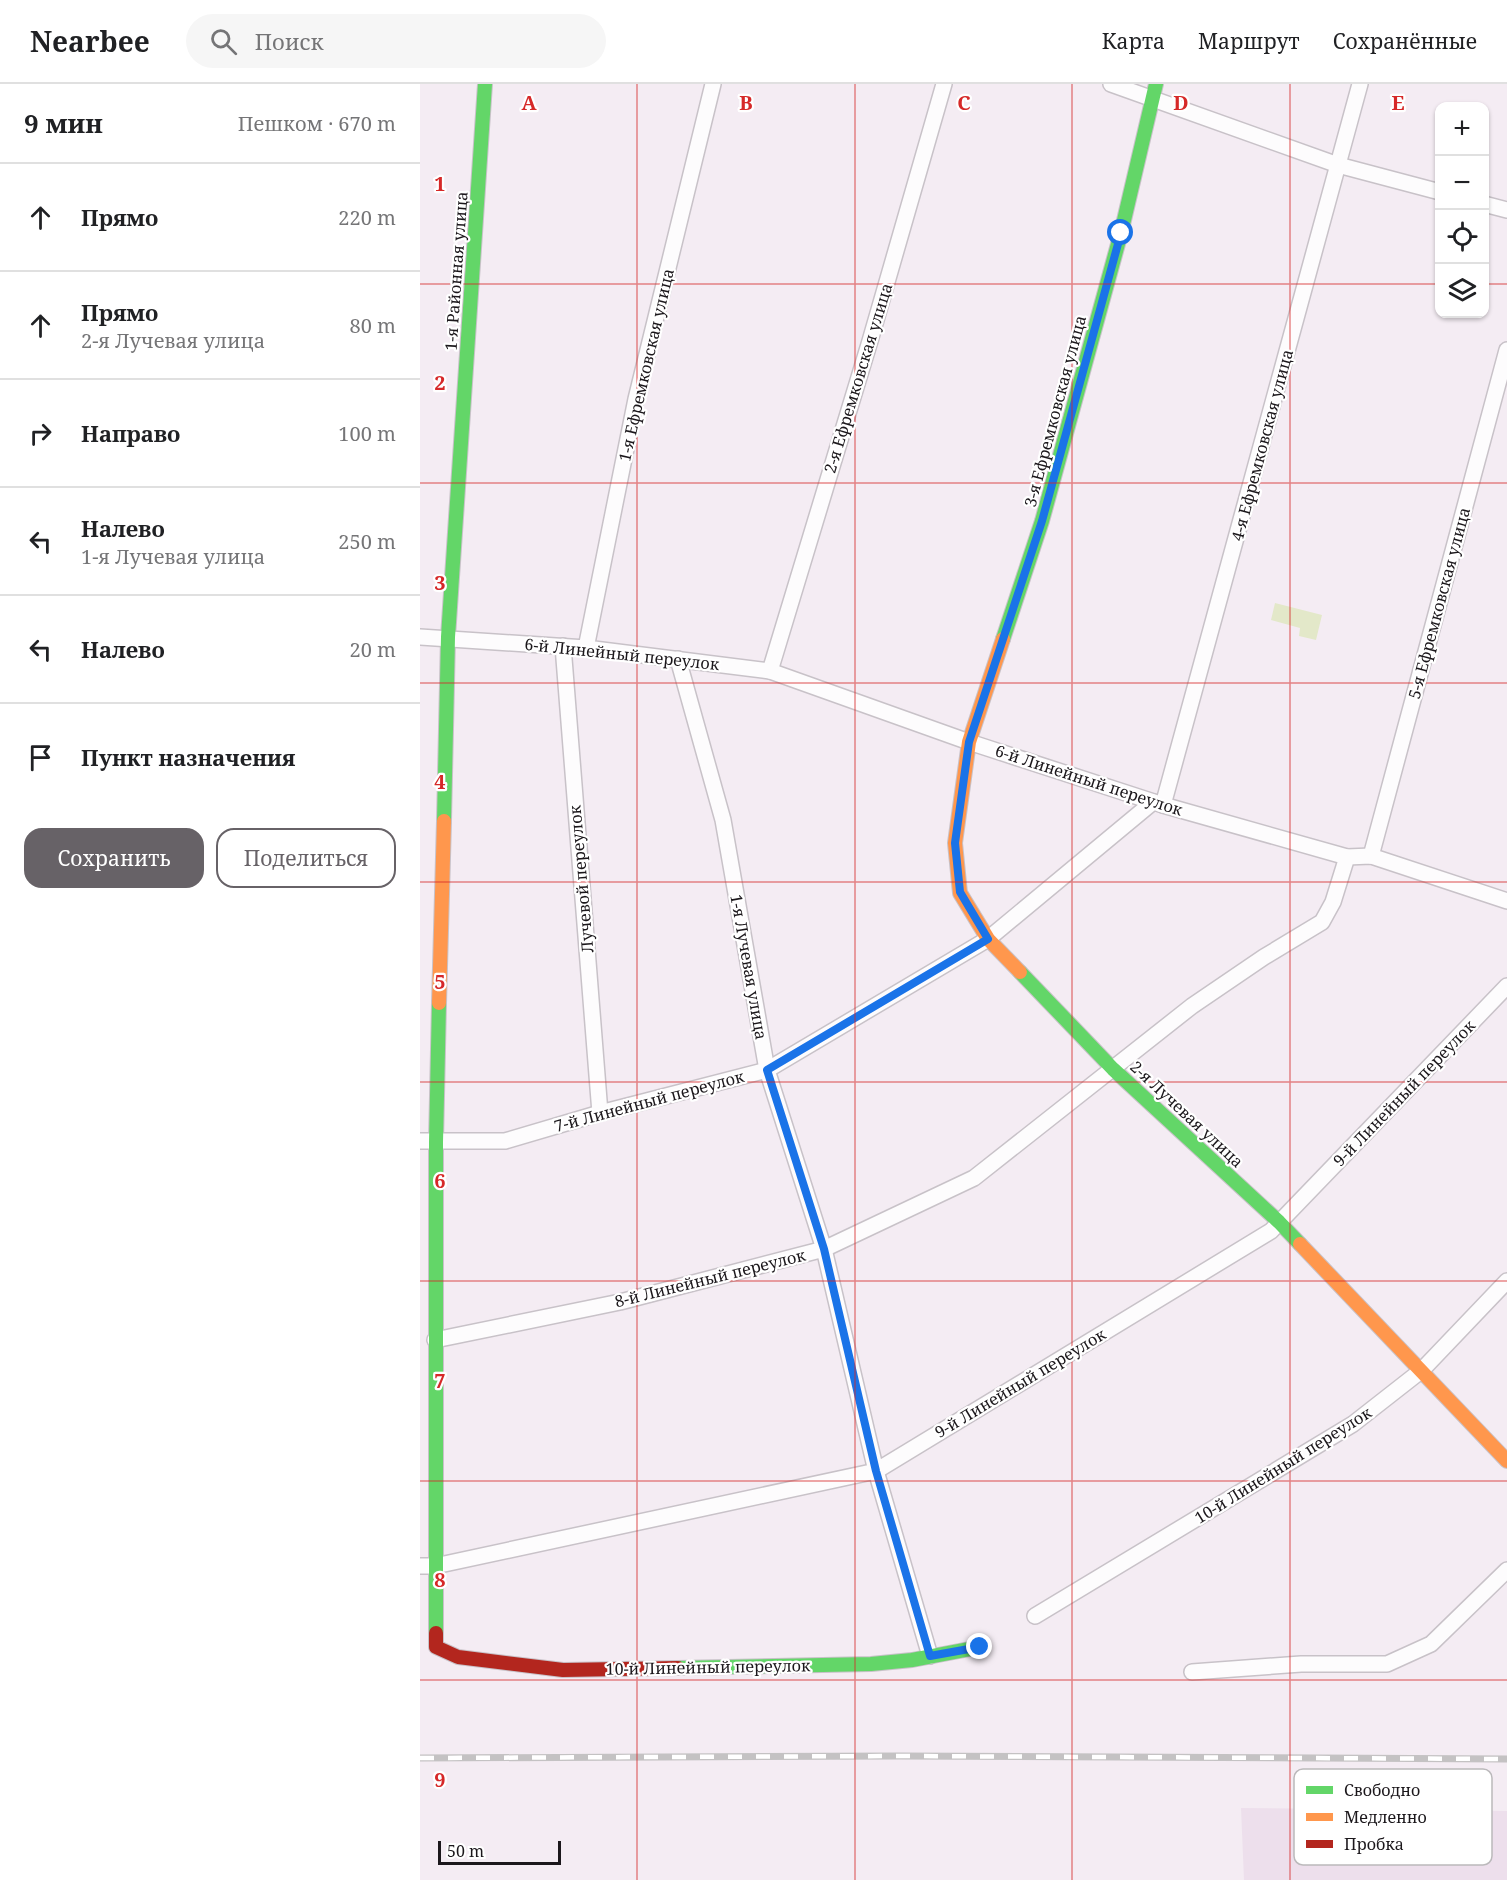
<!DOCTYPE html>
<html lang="ru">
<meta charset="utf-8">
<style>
body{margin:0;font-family:"Noto Serif",serif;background:#f6f6f6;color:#202124}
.controls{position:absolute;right:18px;top:18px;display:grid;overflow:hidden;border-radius:12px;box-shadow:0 2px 4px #0004}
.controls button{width:54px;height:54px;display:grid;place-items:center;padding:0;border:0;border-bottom:2px solid #e0e0e0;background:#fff;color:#202124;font:30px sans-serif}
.scale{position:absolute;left:18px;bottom:15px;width:123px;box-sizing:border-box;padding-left:6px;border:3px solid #1b171b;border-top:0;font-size:16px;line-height:21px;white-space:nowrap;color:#1b171b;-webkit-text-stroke:4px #fff;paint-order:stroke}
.stop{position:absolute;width:18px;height:18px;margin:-14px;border:4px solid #1a73e8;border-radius:50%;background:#fff}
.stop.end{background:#1a73e8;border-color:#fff;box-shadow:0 2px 6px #0008}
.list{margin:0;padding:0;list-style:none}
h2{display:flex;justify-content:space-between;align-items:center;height:78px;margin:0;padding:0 24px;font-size:26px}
h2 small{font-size:20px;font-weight:400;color:#757577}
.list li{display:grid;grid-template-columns:39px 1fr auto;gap:18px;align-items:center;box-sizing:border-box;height:108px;padding:0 24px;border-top:2px solid #e0e0e0}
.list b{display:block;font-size:22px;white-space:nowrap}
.list p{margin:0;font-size:20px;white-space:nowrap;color:#757577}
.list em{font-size:20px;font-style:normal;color:#757577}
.actions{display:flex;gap:12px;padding:18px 24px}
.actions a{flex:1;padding:14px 0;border:2px solid #676267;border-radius:18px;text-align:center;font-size:21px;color:#676267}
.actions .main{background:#676267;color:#fff}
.icon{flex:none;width:33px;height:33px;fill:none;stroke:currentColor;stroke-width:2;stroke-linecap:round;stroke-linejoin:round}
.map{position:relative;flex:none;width:1087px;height:1796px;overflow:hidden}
header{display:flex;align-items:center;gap:36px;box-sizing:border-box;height:84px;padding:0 30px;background:#fff;border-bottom:2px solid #e0e0e0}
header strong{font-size:28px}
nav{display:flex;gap:33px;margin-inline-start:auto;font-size:21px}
.search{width:420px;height:54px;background:#f6f6f6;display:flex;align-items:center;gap:15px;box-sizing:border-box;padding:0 21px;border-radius:33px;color:#757577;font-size:22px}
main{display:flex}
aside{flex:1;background:#fff}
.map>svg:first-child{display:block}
.built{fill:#eddfec}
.green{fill:#e3e8c9}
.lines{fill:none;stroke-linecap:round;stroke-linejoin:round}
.street-casing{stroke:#c8c2c8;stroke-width:18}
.fast-casing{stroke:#c8c2c8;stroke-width:16}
.slow-casing{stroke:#c8c2c8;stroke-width:16}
.jam-casing{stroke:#c8c2c8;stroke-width:16}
.street{stroke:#fdfcfd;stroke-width:15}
.fast{stroke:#63d668;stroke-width:14}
.slow{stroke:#ff974d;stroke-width:14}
.jam{stroke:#b3261e;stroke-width:14}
.rail-casing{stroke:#c4c2c3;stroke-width:7}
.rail{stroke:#fff;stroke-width:4.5;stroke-dasharray:14;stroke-linecap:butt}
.route{stroke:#1a73e8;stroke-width:8}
.grid{fill:none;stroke:#d62828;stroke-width:1.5;stroke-opacity:0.55}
.labels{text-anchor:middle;stroke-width:4.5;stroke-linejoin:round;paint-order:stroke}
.street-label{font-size:16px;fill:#1b171b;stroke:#fff}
.key{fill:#fff;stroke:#bbb9bb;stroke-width:1.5}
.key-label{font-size:16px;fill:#1b171b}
.grid-label{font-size:20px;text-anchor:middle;font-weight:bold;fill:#d62828;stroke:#fff;stroke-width:4.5;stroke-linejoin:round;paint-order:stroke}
</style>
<header>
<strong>Nearbee</strong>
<div class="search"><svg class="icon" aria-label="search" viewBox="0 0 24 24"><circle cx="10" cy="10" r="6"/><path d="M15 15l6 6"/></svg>Поиск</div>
<nav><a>Карта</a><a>Маршрут</a><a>Сохранённые</a></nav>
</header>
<main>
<aside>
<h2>9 мин<small>Пешком · 670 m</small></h2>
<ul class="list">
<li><svg class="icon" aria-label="ahead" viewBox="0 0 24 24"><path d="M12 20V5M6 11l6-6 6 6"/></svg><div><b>Прямо</b></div><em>220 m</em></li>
<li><svg class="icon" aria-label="ahead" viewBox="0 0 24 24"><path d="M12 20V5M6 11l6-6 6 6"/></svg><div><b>Прямо</b><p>2-я Лучевая улица</p></div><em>80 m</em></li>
<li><svg class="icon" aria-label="right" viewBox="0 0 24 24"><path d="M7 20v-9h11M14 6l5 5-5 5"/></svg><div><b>Направо</b></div><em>100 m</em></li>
<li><svg class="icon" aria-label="left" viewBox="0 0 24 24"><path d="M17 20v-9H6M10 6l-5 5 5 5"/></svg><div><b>Налево</b><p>1-я Лучевая улица</p></div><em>250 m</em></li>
<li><svg class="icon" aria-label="left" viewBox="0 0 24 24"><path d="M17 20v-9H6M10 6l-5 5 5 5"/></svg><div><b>Налево</b></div><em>20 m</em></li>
<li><svg class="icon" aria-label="arrive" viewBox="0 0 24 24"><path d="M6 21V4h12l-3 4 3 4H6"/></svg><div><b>Пункт назначения</b></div></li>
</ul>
<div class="actions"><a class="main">Сохранить</a><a>Поделиться</a></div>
</aside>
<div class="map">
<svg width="1087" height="1796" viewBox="0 0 1087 1796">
<rect width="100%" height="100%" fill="#f4ecf3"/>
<path class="built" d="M821 1724 1087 1727V1796H824Z"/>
<path class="green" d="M855 519 902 531 896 556 879 552 880 544 851 536Z"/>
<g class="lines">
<defs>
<g id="street">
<path d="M691 0 918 81 1020 108"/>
<path d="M1064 120 1087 126"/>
<path d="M0 553 166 564 350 587 549 658 743 721 927 773 951 772 1087 817"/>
<path d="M143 562 180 1029"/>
<path d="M166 564 216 315 293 0"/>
<path d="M258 575 303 736 347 986 404 1165 456 1387 510 1572"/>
<path d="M350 587 450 257 524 0"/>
<path d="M743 721 940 0"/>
<path d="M951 772 1087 266"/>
<path d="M0 1057H85L180 1029 347 986 568 855 733 718"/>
<path d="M15 1256 200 1218 404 1165 554 1094 772 922 844 873 902 838 913 818 927 773"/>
<path d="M0 1482H15L456 1387 851 1147 1087 902"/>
<path d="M615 1532 933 1340 1002 1286 1087 1197"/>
<path d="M772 1588 881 1580H967L1011 1560 1087 1486"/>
</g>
<g id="fast">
<path d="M583 555 622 437 701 149 736 0"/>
<path d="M24 737 28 553 65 0"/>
<path d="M600 888 693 985 859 1138 880 1160"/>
<path d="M16 1549V1058L19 919"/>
<path d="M258 1584 451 1580 492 1576 560 1563"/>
</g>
<g id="slow">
<path d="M583 555 549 658 535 759 540 809 568 855 600 888"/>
<path d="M19 919 24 737"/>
<path d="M880 1160 1087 1377"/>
</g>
<path id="jam" d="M16 1549V1563L38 1573 143 1586 258 1584"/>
</defs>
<use href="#street" class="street-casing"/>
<use href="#fast" class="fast-casing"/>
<use href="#slow" class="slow-casing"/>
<use href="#jam" class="jam-casing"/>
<use href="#street" class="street"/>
<use href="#fast" class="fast"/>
<use href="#slow" class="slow"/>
<use href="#jam" class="jam"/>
<defs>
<path id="rail" d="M0 1674 479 1672 1087 1675"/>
</defs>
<use href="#rail" class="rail-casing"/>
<use href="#rail" class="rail"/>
</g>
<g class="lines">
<path class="route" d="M560 1563 510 1572 456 1387 404 1165 347 986 568 855 540 808 535 759 549 658 622 437 701 149"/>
</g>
<path class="grid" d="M217 0V1796M435 0V1796M652 0V1796M870 0V1796M0 200H1020M1064 200H1087M0 399H1087M0 599H1087M0 798H1087M0 998H1087M0 1197H1087M0 1397H1087M0 1596H1087"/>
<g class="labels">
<g class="street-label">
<text transform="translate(36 187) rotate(-86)" y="6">1-я Районная улица</text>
<text transform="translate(226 281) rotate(-77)" y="6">1-я Ефремковская улица</text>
<text transform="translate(438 294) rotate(-73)" y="6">2-я Ефремковская улица</text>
<text transform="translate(635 327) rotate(-75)" y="6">3-я Ефремковская улица</text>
<text transform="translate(842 361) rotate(-75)" y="6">4-я Ефремковская улица</text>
<text transform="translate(1019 519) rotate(-75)" y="6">5-я Ефремковская улица</text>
<text transform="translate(202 570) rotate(6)" y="6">6-й Линейный переулок</text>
<text transform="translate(669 696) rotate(18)" y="6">6-й Линейный переулок</text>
<text transform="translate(161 795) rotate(-95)" y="6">Лучевой переулок</text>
<text transform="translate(329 883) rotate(80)" y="6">1-я Лучевая улица</text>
<text transform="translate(984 1009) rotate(-46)" y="6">9-й Линейный переулок</text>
<text transform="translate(229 1017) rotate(-15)" y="6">7-й Линейный переулок</text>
<text transform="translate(767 1030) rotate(43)" y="6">2-я Лучевая улица</text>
<text transform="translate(290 1194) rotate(-14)" y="6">8-й Линейный переулок</text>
<text transform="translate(600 1299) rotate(-31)" y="6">9-й Линейный переулок</text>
<text transform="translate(863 1381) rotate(-32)" y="6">10-й Линейный переулок</text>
<text transform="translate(288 1583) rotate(-1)" y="6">10-й Линейный переулок</text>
</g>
</g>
<rect x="874" y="1685" width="198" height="96" rx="9" class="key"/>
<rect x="886" y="1702" width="27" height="8" fill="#63d668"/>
<rect x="886" y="1729" width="27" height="8" fill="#ff974d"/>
<rect x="886" y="1756" width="27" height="8" fill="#b3261e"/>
<g class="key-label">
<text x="924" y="1712">Свободно</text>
<text x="924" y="1739">Медленно</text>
<text x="924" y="1766">Пробка</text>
</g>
<g class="grid-label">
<text x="109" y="26">A</text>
<text x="326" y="26">B</text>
<text x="544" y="26">C</text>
<text x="761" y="26">D</text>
<text x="978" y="26">E</text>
<text x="20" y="107">1</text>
<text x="20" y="306">2</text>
<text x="20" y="506">3</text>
<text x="20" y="705">4</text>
<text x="20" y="905">5</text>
<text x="20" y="1104">6</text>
<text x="20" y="1304">7</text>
<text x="20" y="1503">8</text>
<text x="20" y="1703">9</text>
</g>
</svg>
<div class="controls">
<button>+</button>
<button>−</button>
<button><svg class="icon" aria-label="locate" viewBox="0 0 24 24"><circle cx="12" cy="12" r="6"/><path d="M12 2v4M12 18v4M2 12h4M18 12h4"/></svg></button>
<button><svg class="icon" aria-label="layers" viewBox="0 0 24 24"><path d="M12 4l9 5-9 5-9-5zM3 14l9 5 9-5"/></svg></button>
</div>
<div class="scale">50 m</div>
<div class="stop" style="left:701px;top:149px"></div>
<div class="stop end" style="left:560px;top:1563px"></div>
</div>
</main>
